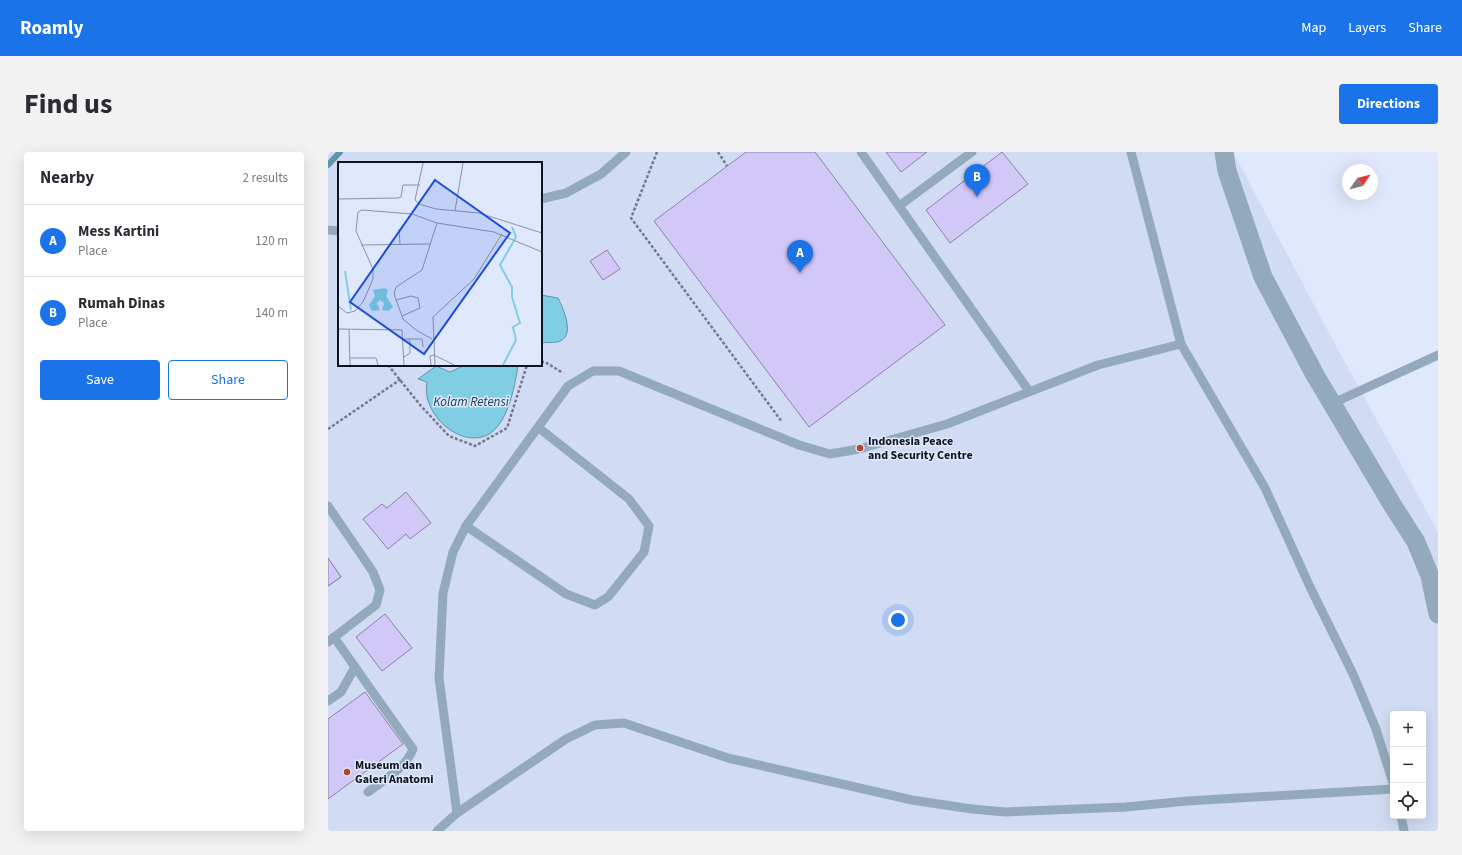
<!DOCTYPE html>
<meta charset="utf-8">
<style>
body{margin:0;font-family:"Source Sans 3",sans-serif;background:#f2f2f3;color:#2b2b33}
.controls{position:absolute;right:12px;bottom:12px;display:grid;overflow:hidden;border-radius:4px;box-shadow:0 4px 16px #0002}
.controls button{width:36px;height:36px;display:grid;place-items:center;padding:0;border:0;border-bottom:1px solid #e1e1e2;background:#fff;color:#2b2b33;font:20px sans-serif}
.compass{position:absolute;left:1014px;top:12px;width:36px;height:36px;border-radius:50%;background:#fff;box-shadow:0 4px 16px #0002;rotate:55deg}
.you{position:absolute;left:570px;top:468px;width:14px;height:14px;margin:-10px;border:3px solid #fff;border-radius:50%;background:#1a73e8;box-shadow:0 0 0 6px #1a73e833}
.badge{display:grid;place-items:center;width:26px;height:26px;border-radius:50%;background:#1a73e8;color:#fff;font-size:13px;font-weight:700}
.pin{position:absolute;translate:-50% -33px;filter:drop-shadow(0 1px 2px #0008)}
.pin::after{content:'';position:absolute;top:21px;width:14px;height:12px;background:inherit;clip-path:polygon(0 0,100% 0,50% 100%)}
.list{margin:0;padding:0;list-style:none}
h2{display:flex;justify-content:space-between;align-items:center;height:52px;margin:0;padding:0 16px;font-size:17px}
h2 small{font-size:13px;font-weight:400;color:#7c7c81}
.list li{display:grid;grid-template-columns:26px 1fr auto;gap:12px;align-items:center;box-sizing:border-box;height:72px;padding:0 16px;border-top:1px solid #e1e1e2}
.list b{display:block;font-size:15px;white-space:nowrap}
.list p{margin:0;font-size:13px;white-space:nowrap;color:#7c7c81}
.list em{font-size:13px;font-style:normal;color:#7c7c81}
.actions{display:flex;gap:8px;padding:12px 16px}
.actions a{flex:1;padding:9px 0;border:1px solid #1a73e8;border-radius:4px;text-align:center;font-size:14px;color:#1a73e8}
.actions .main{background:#1a73e8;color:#fff}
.icon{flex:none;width:22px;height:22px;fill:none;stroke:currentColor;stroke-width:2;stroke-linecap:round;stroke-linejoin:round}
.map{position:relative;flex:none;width:1110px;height:679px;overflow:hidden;border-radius:4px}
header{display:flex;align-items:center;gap:24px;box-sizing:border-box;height:56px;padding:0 20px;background:#1a73e8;color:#fff}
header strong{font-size:19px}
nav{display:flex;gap:22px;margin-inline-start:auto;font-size:14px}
.intro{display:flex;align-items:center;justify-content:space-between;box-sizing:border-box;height:96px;padding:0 24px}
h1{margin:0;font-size:28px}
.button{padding:10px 18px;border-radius:4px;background:#1a73e8;color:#fff;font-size:14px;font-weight:700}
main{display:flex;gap:24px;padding:0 24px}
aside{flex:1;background:#fff;border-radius:4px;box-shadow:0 4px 16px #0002}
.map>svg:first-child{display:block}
.built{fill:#d1dbf4;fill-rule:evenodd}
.water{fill:#80cee3;stroke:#5e96a8}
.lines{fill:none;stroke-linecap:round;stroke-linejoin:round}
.stream{stroke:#5e96a8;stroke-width:6}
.building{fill:#d2c8f8;stroke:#8983a4}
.path{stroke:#747a8a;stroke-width:2.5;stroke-dasharray:3 2;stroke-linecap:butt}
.lane{stroke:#93aabd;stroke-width:9}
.street{stroke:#93aabd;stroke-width:19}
.poi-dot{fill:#b04727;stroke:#e0e8fd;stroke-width:1.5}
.labels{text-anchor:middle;stroke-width:3;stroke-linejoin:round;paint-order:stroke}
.poi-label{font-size:12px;font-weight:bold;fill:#0f141f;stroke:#e0e8fd;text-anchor:start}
.water-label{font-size:13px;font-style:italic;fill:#193e47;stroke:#e0e8fd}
.inset-river{fill:none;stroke:#80cee3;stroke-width:2}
.inset-road{fill:none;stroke:#8c93a4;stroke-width:1}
.view{fill:#1d4ed8;fill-opacity:0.15;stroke:#1d4ed8;stroke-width:2}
.inset-edge{fill:none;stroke:#0f141f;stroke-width:2}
</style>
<header>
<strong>Roamly</strong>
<nav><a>Map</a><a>Layers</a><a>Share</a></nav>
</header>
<div class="intro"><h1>Find us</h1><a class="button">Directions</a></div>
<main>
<aside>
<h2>Nearby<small>2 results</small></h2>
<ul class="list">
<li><span class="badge">A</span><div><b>Mess Kartini</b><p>Place</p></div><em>120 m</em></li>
<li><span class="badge">B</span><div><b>Rumah Dinas</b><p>Place</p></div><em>140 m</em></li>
</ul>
<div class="actions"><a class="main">Save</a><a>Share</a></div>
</aside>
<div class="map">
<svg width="1110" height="679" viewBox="0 0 1110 679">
<rect width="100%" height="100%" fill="#e0e8fd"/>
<path class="built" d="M0 0H905L994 168 1110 380V679H0ZM11 11H213V213H11ZM1065 562H1095V664H1065Z"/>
<g class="water">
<path d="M213 143 230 146C235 156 249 186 229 190 224 191 218 190 213 191Z"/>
<path d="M137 213H190C187 234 179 279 154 285 125 292 93 258 99 230L90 227 108 214 122 220Z"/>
</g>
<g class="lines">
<path class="stream" d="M0 13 12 0"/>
</g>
<g class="building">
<path d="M418 0H487L617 173 481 275 326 69Z"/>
<path d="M558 0H599L573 20Z"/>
<path d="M674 0 700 32 622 91 598 58Z"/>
<path d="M279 98 292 117 275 128 262 109Z"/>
<path d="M78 340 103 371 82 387 78 382 60 397 35 367 54 352 59 356Z"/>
<path d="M0 406 13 425 0 434Z"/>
<path d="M0 406 13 425 0 434Z"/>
<path d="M57 462 84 496 54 519 28 485Z"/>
<path d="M37 540 75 592 0 647V567Z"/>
</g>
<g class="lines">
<g class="path">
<path d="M329 0 303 66 454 270"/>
<path d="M390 0 399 14"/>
<path d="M213 210H217L235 221"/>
<path d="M60 213 93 254 121 284 147 294 179 276 199 213"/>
<path d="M0 277 73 227"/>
</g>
<g class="lane">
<path d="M533 0 701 239"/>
<path d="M803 0 853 192 937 336 983 437 1025 522 1048 577 1065 631"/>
<path d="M213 47 238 41 273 22 298 0"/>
<path d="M571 54 644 0"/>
<path d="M0 78 11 79"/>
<path d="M1003 252 1110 203"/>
<path d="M0 354 45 420 52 438 48 453 0 490"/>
<path d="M138 374 238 442 267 453 280 445 316 400 321 374 301 347 211 276"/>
<path d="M27 515 85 597C78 616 56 628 40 640"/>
<path d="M0 549 13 540 27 515 6 485"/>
<path d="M129 661 111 526 115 441 125 400 138 374 240 234 265 219H291L471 293 502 302 531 297 619 272 770 213 853 192"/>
<path d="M1073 664 1076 679"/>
<path d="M109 679 129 661 238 587 267 573 296 571 400 606 584 648 644 657 677 660 798 655 859 649 1065 637"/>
</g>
<path class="street" d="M896 0 899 19 935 125 987 223 1065 354 1088 390 1102 424 1110 462"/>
</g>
<g class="poi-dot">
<circle cx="532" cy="296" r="4"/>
<circle cx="19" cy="620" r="4"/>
</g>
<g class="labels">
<g class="poi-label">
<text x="540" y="293">Indonesia Peace<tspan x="540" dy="14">and Security Centre</tspan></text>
<text x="27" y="617">Museum dan<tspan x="27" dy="14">Galeri Anatomi</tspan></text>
</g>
<g class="water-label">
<text x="143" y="254">Kolam Retensi</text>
</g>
</g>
<g transform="translate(10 10)">
<rect width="204" height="204" fill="#e0e8fd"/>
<path d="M46 126 50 128 48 134 55 145 50 149 44 148 46 141 42 138 39 141 42 148 34 149 31 143 37 134 35 128Z" fill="#80cee3"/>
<path class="inset-river" d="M7 109 13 148M165 203 178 178 175 165 182 161 174 135V125L162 103 178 75 174 65"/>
<path class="inset-road" d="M85 1 77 38 81 42 98 47 141 51 204 71M0 37 60 36 63 35 65 23H82M117 49 125 1M61 67 62 82M23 83 92 82M58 138 73 134 80 136 82 146 64 154M0 144 9 151 17 149 25 140 35 117V107L18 69 20 50 24 48 74 52 99 61 156 70 204 90M0 167 64 168 66 203M11 167 12 203M66 177H71L72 180V191L66 195M71 177H84L85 185M94 177 78 168 65 157 56 132 58 125 84 108 99 61M12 196H38L40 203M93 203 92 194 96 193 116 203M97 203 95 155 136 117 164 72"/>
<path class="view" d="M97 18 172 71 86 192 12 140Z"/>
<rect width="204" height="204" class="inset-edge"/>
</g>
</svg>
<div class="controls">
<button>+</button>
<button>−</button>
<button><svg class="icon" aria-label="locate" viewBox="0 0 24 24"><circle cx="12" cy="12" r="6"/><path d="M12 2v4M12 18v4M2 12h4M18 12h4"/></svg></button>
</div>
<svg class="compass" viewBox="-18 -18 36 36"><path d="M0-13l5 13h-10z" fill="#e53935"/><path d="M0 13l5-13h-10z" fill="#7c7c81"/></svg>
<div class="you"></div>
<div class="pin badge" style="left:472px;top:121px">A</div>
<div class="pin badge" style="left:649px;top:45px">B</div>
</div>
</main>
